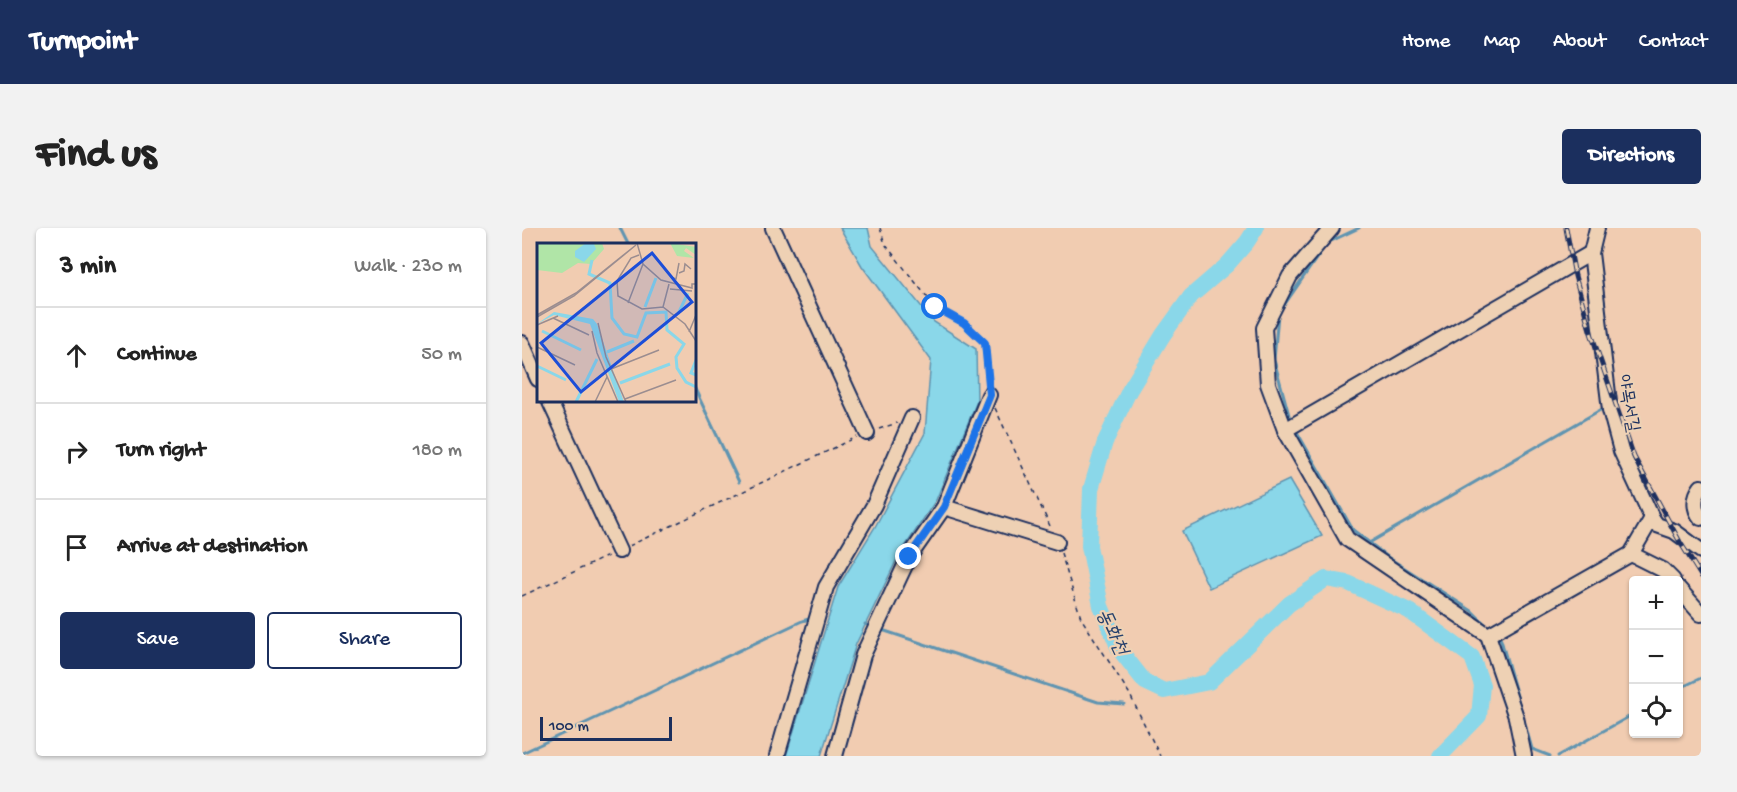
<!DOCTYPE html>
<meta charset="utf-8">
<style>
body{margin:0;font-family:"Gochi Hand","Poor Story",sans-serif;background:#f2f2f2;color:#222}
.controls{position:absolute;right:18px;bottom:18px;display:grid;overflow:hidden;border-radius:6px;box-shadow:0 2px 4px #0004}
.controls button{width:54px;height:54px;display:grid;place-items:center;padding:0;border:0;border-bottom:2px solid #e0e0e0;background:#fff;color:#222;font:30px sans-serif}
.scale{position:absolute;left:18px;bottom:15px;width:132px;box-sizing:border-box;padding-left:6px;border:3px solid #1b2f5e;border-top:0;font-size:16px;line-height:21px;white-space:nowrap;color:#1b2f5e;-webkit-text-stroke:4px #eed1b4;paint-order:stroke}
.stop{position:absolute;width:18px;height:18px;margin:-14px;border:4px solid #1a73e8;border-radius:50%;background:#fff}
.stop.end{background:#1a73e8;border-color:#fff;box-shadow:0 2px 6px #0008}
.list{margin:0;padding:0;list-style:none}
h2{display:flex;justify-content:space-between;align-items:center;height:78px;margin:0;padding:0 24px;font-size:26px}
h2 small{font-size:20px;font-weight:400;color:#767676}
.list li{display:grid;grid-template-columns:39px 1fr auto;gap:18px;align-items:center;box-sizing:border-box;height:96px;padding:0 24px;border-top:2px solid #e0e0e0}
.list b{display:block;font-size:22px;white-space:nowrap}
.list em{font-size:20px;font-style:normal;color:#767676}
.actions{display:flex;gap:12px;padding:18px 24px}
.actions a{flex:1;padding:14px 0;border:2px solid #1b2f5e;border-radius:6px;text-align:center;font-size:21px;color:#1b2f5e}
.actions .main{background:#1b2f5e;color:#fff}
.icon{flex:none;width:33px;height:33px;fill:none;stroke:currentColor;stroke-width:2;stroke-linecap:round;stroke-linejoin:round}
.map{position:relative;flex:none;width:1179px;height:528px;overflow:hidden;border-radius:6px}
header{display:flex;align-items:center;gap:36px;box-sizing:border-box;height:84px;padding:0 30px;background:#1b2f5e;color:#fff}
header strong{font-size:28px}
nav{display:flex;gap:33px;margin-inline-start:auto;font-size:21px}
.intro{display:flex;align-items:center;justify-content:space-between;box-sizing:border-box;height:144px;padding:0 36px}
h1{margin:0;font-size:42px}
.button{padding:15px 27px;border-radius:6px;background:#1b2f5e;color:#fff;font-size:21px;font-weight:700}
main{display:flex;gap:36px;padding:0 36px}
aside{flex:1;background:#fff;border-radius:6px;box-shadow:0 2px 4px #0004}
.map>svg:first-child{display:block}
.water{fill:#8ad7e9;stroke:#5e94b1;stroke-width:1.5}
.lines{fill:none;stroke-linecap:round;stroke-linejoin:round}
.stream{stroke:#5e94b1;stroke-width:3}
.river{stroke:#8ad7e9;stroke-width:16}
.minor-casing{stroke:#1b2f5e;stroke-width:18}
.path{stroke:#1b2f5e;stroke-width:1.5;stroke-dasharray:4.5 4.5;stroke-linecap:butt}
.minor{stroke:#eed1b4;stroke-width:14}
.rail-casing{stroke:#1b2f5e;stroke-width:5}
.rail{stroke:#eed1b4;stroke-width:3;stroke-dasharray:9;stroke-linecap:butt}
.route{stroke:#1a73e8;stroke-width:8}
.labels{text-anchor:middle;stroke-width:4.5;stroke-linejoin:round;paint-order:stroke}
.street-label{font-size:18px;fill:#1b2f5e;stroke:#eed1b4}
.water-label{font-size:20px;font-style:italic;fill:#26406c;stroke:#eed1b4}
.inset-river{fill:none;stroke:#8ad7e9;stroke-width:3}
.inset-road{fill:none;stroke:#9b8d90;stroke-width:1.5}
.view{fill:#1d4ed8;fill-opacity:0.15;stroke:#1d4ed8;stroke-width:3}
.inset-edge{fill:none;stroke:#1b2f5e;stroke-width:3}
</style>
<header>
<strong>Turnpoint</strong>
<nav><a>Home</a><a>Map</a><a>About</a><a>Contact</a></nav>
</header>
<div class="intro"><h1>Find us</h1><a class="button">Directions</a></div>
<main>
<aside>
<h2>3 min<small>Walk · 230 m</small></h2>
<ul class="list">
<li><svg class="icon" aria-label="ahead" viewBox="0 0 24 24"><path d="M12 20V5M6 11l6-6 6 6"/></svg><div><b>Continue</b></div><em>50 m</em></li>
<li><svg class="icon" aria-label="right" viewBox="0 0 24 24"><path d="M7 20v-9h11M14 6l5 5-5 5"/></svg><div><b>Turn right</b></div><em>180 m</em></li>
<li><svg class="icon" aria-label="arrive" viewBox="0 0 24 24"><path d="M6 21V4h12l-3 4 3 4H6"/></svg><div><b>Arrive at destination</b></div></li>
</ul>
<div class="actions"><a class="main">Save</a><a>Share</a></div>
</aside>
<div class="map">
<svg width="1179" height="528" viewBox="0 0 1179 528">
<rect width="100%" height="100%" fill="#f1ccb1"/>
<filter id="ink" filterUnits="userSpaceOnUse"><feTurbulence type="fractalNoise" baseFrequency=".0167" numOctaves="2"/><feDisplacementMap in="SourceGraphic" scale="12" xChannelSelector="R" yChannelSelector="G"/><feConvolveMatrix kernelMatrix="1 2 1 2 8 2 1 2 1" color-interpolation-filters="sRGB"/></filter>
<g filter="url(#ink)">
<g class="water">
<path d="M318 0H346L350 18 412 94 454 121 455 173 414 272 376 329 334 416 299 528H264L316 359 353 299 403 205 409 132 340 38Z"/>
<path d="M767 252 800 308 687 360 660 303Z"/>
</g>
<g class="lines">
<g class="stream">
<path d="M98 0 106 16"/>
<path d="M172 159 217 254"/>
<path d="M768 191 752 132 756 86 805 15 837 0"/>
<path d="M775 204 831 302 867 330 950 383 966 399"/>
<path d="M847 315 1080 181"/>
<path d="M343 396 347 398"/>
<path d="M360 402 576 474 602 476"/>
<path d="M977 409 979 412 1010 521 1028 528"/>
<path d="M1156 461 1179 450"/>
<path d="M0 525 280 393 287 391"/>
<path d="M1036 528 1112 486"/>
</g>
<path class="river" d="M734 0 725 14 705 37 669 68 641 107 607 163 583 214 569 261 567 318 579 378 597 421 623 454 642 463 687 454 767 376 804 351 826 355 887 383 950 429 960 457 957 488 918 528"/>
<defs>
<g id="minor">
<path d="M251 0 345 205"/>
<path d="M810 0 768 48 742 100 746 156 763 202 825 311 966 407 994 489 1002 528"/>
<path d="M1075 0 1069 25 1088 182 1099 223 1130 290 1135 297 1152 303 1179 323"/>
<path d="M0 115 16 151"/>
<path d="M27 172 97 323"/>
<path d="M763 202 1069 25"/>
<path d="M1179 259C1172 268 1171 281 1179 290"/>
<path d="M422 279 535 314"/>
<path d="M1109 326 1141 342 1151 352"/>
<path d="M1156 360 1179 386"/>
<path d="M966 407 1109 326 1130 290"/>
<path d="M255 528 304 359 352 277 390 190"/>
<path d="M313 528 341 427 387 329 422 279 467 167"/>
</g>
</defs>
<use href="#minor" class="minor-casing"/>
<g class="path">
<path d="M358 0 363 16 413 79 442 95 463 115 467 156"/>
<path d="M473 180 528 298"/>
<path d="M357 201 375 195"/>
<path d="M107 318 335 209"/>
<path d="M539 325 559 390 607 465 638 528"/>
<path d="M0 368 86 328"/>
</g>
<use href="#minor" class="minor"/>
<defs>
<path id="rail" d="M1044 0 1053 48 1068 102 1112 229 1158 314 1179 348"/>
</defs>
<use href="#rail" class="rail-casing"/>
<use href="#rail" class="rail"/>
</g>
</g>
<g class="lines" filter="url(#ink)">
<path class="route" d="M387 329 422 279 468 167 463 115 442 95 413 79"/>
</g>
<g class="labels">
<g class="street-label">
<text transform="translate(1108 175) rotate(80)" y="6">야목서길</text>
</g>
<g class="water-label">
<text transform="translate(592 403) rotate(65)" y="7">동화천</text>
</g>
</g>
<g transform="translate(15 15)">
<rect width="159" height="159" fill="#f1ccb1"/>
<path d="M0 0H65L67 6 54 21 41 20 25 30 0 27ZM133 0 159 4V12L149 5 147 8 157 15 140 13Z" fill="#b0e5a7"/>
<path d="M49 0 57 1 59 6 47 19 38 14V8ZM17 69 56 76 60 81 87 159H82L53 81 17 72 0 81Z" fill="#8ad7e9"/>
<path class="inset-river" d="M55 17 52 31 73 40 75 75 87 91 100 94 109 70 129 69 130 87 147 101 139 114 140 125 149 139 159 144M108 64 119 35M141 71 151 50M5 88 44 107M70 109 97 98M159 117 154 130 159 132M0 123 29 137M83 140 133 121M39 159 60 116"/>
<path class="inset-road" d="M100 0 106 21 124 37 155 45V41H159M102 12 94 15 80 38 81 53 105 66 126 64 148 81 159 98M142 30 147 28 148 21 154 26M134 34 139 36 142 20M133 46 155 48M91 60 106 21M126 64 132 41M0 72 39 50 99 2 37 53 0 74M16 75 52 92M61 80 69 114 89 159M0 82 21 73M55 88 60 110 81 159M152 89 159 72M0 104 38 122M74 126 122 107M88 156 139 137M58 159 70 134"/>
<path class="view" d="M115 10 155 59 44 149 4 100Z"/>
<rect width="159" height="159" class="inset-edge"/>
</g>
</svg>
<div class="controls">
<button>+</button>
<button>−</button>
<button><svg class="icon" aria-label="locate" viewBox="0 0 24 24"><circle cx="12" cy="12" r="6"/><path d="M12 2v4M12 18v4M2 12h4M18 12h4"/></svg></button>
</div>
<div class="scale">100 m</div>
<div class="stop" style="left:413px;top:79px"></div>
<div class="stop end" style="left:387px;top:329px"></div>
</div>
</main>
